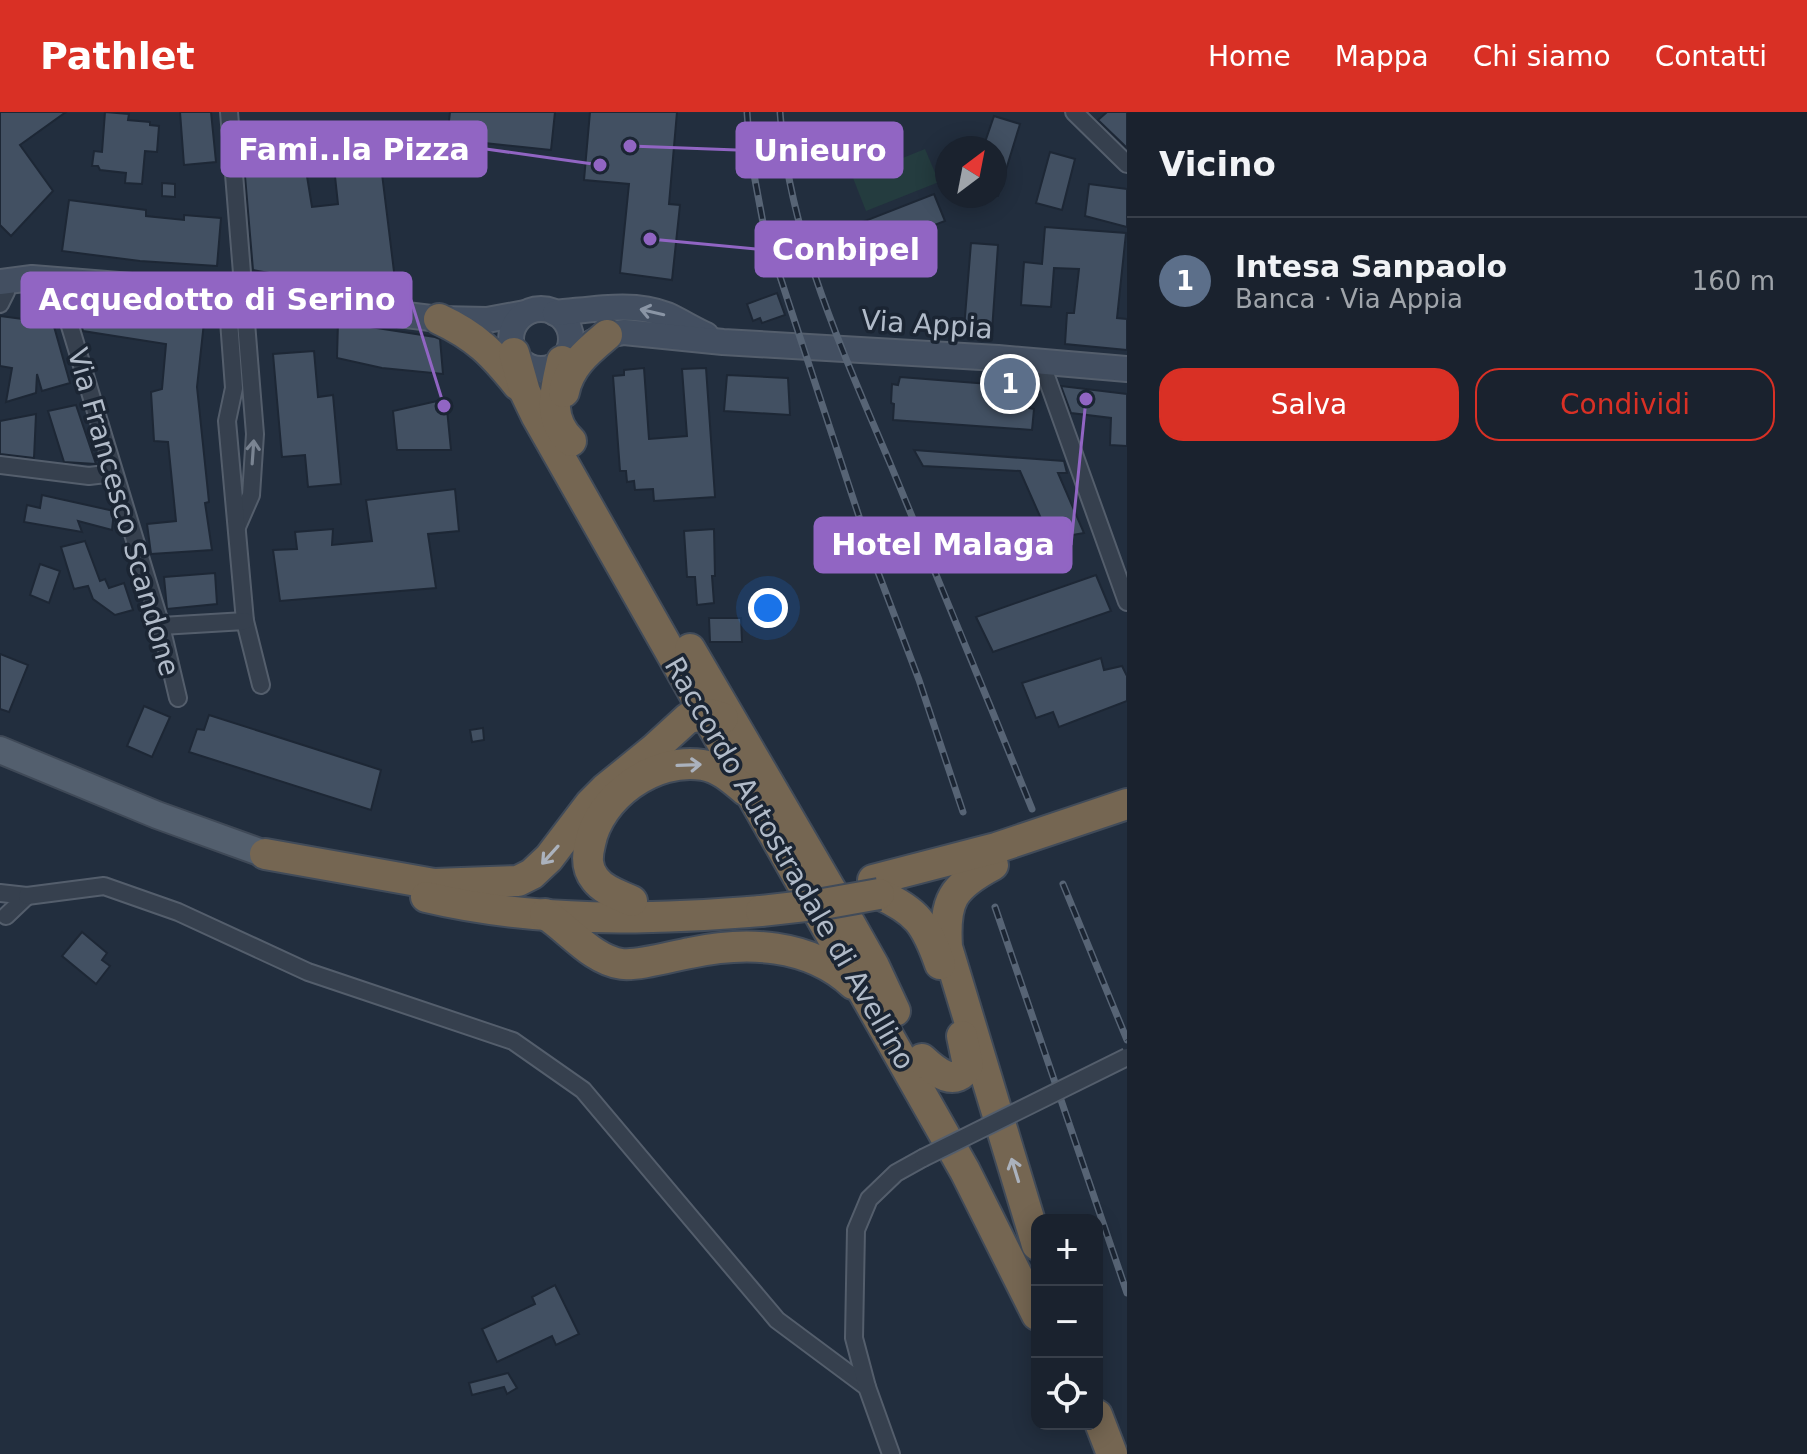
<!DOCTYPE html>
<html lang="it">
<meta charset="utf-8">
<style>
body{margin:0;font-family:"DejaVu Sans",sans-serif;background:#272f3a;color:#f1f3f6}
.controls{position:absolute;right:24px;bottom:24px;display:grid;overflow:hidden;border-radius:16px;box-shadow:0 4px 20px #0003}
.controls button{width:72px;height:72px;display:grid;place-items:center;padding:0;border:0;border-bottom:2px solid #383f4a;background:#1a222e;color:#f1f3f6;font:40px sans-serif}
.compass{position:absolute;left:935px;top:24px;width:72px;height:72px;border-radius:50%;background:#1a222e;box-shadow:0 4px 20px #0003;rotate:32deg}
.you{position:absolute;left:768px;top:496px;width:28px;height:28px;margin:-20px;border:6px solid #fff;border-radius:50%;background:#1a73e8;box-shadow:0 0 0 12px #1a73e833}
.badge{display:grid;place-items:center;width:52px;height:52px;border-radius:50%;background:#d93025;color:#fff;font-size:26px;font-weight:700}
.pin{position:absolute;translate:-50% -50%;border:4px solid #fff;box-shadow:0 2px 8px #0006}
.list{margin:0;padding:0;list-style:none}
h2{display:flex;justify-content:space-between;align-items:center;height:104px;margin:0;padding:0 32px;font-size:34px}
h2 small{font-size:26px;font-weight:400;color:#9fa4aa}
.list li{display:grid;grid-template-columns:52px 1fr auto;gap:24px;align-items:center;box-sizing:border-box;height:128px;padding:0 32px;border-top:2px solid #383f4a}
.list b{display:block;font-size:30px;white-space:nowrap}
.list p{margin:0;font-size:26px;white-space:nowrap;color:#9fa4aa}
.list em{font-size:26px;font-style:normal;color:#9fa4aa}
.actions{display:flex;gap:16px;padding:24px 32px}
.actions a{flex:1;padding:18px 0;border:2px solid #d93025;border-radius:24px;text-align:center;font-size:28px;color:#d93025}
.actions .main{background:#d93025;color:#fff}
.icon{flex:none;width:44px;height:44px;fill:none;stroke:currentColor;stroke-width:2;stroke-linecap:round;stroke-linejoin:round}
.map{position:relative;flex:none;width:1127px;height:1342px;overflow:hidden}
header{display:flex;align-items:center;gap:48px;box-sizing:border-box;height:112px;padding:0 40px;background:#d93025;color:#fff}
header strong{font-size:38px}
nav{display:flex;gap:44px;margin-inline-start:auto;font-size:28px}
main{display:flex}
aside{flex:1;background:#1a222e}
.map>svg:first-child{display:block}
.green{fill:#243c3f}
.building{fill:#425062;stroke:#1d2735;stroke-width:2}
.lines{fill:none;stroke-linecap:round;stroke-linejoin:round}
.street-casing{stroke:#545e6c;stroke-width:20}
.secondary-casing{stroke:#545e6c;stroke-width:28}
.primary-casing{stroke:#3f4957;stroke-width:30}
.highway-casing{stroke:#414b59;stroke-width:34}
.street{stroke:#36404e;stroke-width:16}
.secondary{stroke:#434f61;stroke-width:24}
.primary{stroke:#535f6e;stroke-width:26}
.highway{stroke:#756652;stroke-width:30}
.rail-casing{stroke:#576475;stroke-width:7}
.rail{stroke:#1b2533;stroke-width:4;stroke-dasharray:12;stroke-linecap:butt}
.street-bridge-casing{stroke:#545e6c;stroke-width:20;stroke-linecap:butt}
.highway-bridge-casing{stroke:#414b59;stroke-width:34;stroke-linecap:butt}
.street-bridge{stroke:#36404e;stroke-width:16}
.highway-bridge{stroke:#756652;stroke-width:30}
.oneway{stroke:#8a95a5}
.oneway2{stroke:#7a8492}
.oneway3{stroke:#abb2bd}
.labels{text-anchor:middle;stroke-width:7;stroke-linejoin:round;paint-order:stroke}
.street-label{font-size:28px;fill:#b1bbc9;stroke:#1b2533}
.leader{fill:none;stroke:#9165c3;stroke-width:3}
.callout-dot{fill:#9165c3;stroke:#1b2533;stroke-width:3}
.callout{fill:#9165c3;stroke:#9165c3;stroke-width:3}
.callout-label{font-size:30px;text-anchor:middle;font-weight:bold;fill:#fff}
</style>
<header>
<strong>Pathlet</strong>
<nav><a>Home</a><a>Mappa</a><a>Chi siamo</a><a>Contatti</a></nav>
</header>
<main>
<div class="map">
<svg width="1127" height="1342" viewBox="0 0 1127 1342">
<rect width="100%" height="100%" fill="#222e3e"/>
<path class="green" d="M925 37 939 70 866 99 853 66Z"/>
<g class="building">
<path d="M0 0H66L20 33 53 79 11 124 0 113Z"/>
<path d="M105 0 129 2 128 8 150 10V13L159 14 157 40 145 39 142 72 125 71 126 61 100 58 98 54H92L94 39 102 40Z"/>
<path d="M180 0H211L216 50 184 53Z"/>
<path d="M450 0H555L551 38 447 27Z"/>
<path d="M590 0H677L669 92 680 93 672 168 620 161 629 72 584 68Z"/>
<path d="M1107 0H1127V36L1098 8Z"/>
<path d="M994 4 1020 12 998 84H995V36H983Z"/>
<path d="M377 21 397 184 253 158 245 64 306 58 312 95 338 92 331 27Z"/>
<path d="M1050 40 1075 47 1062 98 1036 91Z"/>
<path d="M162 71 175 72V85L162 84Z"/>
<path d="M1089 72 1127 77V115L1085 104Z"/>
<path d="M934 82 945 109 862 141 852 114Z"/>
<path d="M69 88 146 98V104L184 108V103L221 106 217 154 140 149 62 139Z"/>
<path d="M1045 115 1126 121 1117 206 1127 207V238L1065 232 1067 201H1074L1079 157 1054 156 1051 195 1021 193 1024 150 1042 152Z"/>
<path d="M971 131 998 133 992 219 964 217Z"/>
<path d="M777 181 785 203 762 211 760 206 753 209 747 192Z"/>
<path d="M73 185 205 201 197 275 209 390 205 391 212 438 151 442 147 412 176 409 168 330 154 329 151 280 162 277 166 232 83 219Z"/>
<path d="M0 204 53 211 70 271 42 279 37 262 36 281 6 290 12 256 0 254Z"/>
<path d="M338 210 435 225 440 227 443 262 382 256 337 246Z"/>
<path d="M314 239 318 285 333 283 341 372 308 375 305 343 282 345 273 242Z"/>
<path d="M644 256 649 327 687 324 682 257 706 256 715 385 654 389 653 377 635 378 634 369 627 370 626 359H620L613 264 624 263V258Z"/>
<path d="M727 263 788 266 790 303 724 299Z"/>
<path d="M900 265 1026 275V282H1030L1029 296 1034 297 1032 318 893 308 894 292 891 291 892 272 898 273Z"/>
<path d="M1061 274 1127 282V334L1110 333 1111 306 1071 301Z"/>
<path d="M446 287 451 338H397L393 299Z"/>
<path d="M76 293 96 352 64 350 48 299Z"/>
<path d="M36 302 34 346 0 342V309Z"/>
<path d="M914 338 1064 349 1067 361H1058L1084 421 1067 424 1069 428 1054 436 1020 359 923 354Z"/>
<path d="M455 377 459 419 428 422 436 476 280 489 273 438 297 437 295 420 333 417 332 433 372 429 366 388Z"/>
<path d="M42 383 114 399 112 418 78 409 82 420 24 410 27 393 40 396Z"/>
<path d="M714 417 715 464H712L714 491 697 493 695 465H687L684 419Z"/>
<path d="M85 429 100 469 105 467 109 476 124 471 133 498 115 503 93 487 88 474 74 477 61 435Z"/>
<path d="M40 452 60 459 49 491 30 483Z"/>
<path d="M215 461 217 492 167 497 164 465Z"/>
<path d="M1096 463 1111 499 993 540 976 505Z"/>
<path d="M709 506H741L742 530H710Z"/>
<path d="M0 542 28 553 9 600 0 597Z"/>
<path d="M1101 546 1104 558 1122 554 1127 564V589L1059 615 1053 600 1036 606 1022 571Z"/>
<path d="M144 594 170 605 152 645 127 634Z"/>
<path d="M209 603 381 658 371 698 189 640 197 617 204 618Z"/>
<path d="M483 616 484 628 472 630 470 618Z"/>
<path d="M82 820 107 841 102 848 110 854 96 872 62 844Z"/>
<path d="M555 1173 579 1222 556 1233 552 1224 497 1250 482 1217 535 1192 532 1185Z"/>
<path d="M508 1261 517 1276 507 1282 504 1275 472 1283 469 1271Z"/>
</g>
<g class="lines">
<defs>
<g id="street">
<path d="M229 0 255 322 251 383 237 415"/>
<path d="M1074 0 1127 52"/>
<path d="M56 168 161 514 178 586"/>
<path d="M227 182 234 276 227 309 245 509 261 573"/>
<path d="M0 192 6 180 7 170"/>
<path d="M1041 250 1127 490"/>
<path d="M0 353 89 364 114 361"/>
<path d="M161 514 245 509"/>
<path d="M0 781 27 784 6 804"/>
<path d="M27 784 104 774 178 800 308 860 513 929 583 978 777 1208 867 1275"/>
<path d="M891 1342 867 1275 854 1226 856 1118 869 1087 896 1061 923 1046"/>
</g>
<g id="secondary">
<path d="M0 170 32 166 243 183 439 207 487 208 525 201"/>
<circle cx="541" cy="227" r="30"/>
<path d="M555 201C591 198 633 189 667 203 680 209 693 217 706 223"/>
<path d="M593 230 607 223 624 220 723 230 998 246 1127 257"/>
</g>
<path id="primary" d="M0 638 157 703 265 742"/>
<g id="highway">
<path d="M439 207C476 224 493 242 518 273"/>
<path d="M514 241 525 280 536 303 965 1059 1037 1203"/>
<path d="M562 249C556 278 546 306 571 329"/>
<path d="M564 280C569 254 588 239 607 223"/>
<path d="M690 537 835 785 874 854 895 899"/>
<path d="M265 742 434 772 518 769 532 762 549 746 590 692 605 677 653 638 688 606 710 602 723 606"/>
<path d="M993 753C952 775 944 788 947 835L1037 1133"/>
<path d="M873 768 996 736 1127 692"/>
<path d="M879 782C917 799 926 812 940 852"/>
<path d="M426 785C534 811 651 808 761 799"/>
<path d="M632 789C619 783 604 779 595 767 586 756 587 744 590 732 599 685 654 645 703 653 720 656 732 667 745 678"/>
<path d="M545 802C569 817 592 848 622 852 638 854 673 844 690 841 746 829 809 831 853 872"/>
<path d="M922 947C936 960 956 977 968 953L962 924"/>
<path d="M1097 1303 1112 1342"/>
</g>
</defs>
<use href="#street" class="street-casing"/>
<use href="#secondary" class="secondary-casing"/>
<use href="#primary" class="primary-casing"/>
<use href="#highway" class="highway-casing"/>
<use href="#street" class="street"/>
<use href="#secondary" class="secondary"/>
<use href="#primary" class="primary"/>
<use href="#highway" class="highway"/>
<defs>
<g id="rail">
<path d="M747 0 750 41 764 116 873 447 919 568 963 700"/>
<path d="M780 0C789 125 844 242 892 356 939 469 986 583 1032 697"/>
<path d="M1063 772 1127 928"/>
<path d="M995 795 1127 1181"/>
</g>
</defs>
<use href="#rail" class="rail-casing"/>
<use href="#rail" class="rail"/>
<defs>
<path id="street-bridge" d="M923 1046 1127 945"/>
<path id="highway-bridge" d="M761 799 823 792 879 782"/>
</defs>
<use href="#street-bridge" class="street-bridge-casing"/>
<use href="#highway-bridge" class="highway-bridge-casing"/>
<use href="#street-bridge" class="street-bridge"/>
<use href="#highway-bridge" class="highway-bridge"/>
</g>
<defs><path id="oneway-shaft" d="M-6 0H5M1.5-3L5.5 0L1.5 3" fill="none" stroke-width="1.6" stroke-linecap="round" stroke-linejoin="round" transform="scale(2)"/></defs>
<use class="oneway" href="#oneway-shaft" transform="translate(652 200) rotate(-167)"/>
<use class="oneway2" href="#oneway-shaft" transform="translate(253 340) rotate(-86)"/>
<g class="oneway3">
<use href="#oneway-shaft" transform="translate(689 653) rotate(-2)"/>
<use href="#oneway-shaft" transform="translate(550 743) rotate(132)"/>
<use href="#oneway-shaft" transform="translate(1015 1058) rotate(-107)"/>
</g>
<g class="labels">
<g class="street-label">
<text transform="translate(927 212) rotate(4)" y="10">Via Appia</text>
<text transform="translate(124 400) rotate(74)" y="10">Via Francesco Scandone</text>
<text transform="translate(790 751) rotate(60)" y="10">Raccordo Autostradale di Avellino</text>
</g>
</g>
<path class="leader" d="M600 53L486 37M630 34L737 38M650 127L756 137M444 294L411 188M1086 287L1071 433"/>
<g class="callout-dot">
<circle cx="600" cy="53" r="8"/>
<circle cx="630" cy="34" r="8"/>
<circle cx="650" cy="127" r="8"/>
<circle cx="444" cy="294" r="8"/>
<circle cx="1086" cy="287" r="8"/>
</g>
<g class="callout">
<rect x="222" y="10" width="264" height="54" rx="8"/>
<rect x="737" y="11" width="165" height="54" rx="8"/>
<rect x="756" y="110" width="180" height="54" rx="8"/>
<rect x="22" y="161" width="389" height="54" rx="8"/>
<rect x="815" y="406" width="256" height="54" rx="8"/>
</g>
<g class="callout-label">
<text x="354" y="48">Fami..la Pizza</text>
<text x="820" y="49">Unieuro</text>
<text x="846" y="148">Conbipel</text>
<text x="217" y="198">Acquedotto di Serino</text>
<text x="943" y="443">Hotel Malaga</text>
</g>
</svg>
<div class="controls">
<button>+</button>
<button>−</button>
<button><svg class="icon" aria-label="locate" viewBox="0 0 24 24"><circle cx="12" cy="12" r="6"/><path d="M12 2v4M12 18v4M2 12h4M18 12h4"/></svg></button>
</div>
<svg class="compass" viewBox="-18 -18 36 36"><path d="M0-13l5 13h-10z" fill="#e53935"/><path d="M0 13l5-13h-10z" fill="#9fa4aa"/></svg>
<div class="you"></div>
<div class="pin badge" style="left:1010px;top:272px;background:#5c6f8a">1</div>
</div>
<aside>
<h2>Vicino<small></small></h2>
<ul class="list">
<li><span class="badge" style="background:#5c6f8a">1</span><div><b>Intesa Sanpaolo</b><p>Banca · Via Appia</p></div><em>160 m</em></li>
</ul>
<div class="actions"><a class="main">Salva</a><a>Condividi</a></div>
</aside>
</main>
